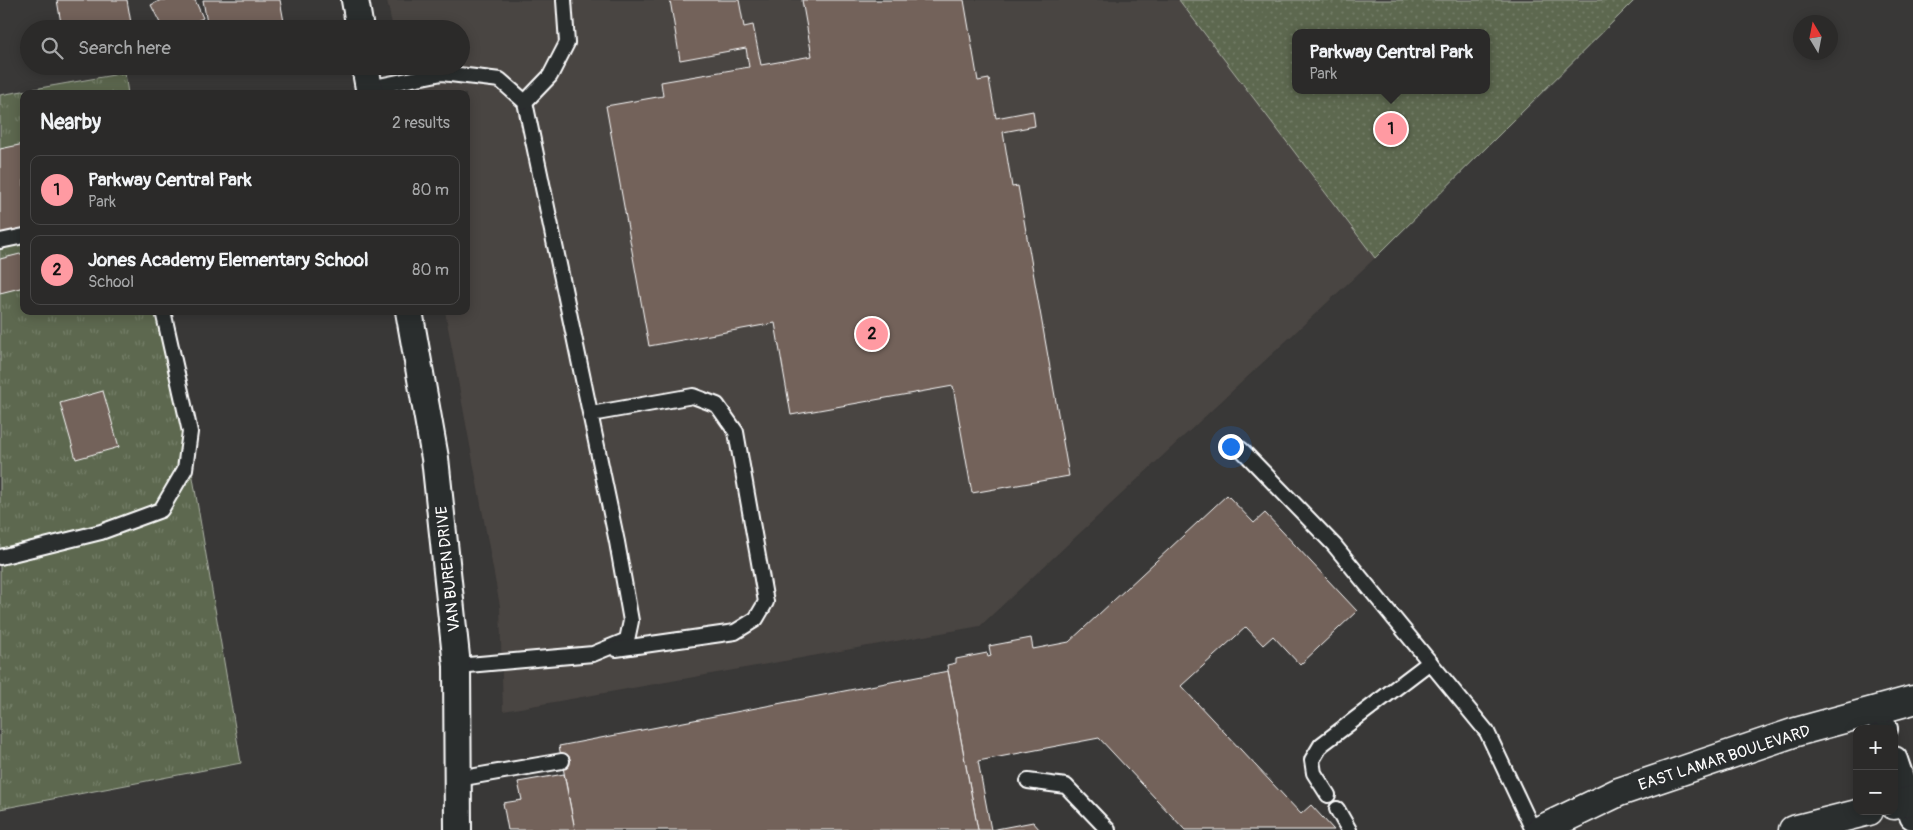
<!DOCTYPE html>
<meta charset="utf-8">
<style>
body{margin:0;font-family:Pangolin,sans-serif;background:#373635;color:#f1f3f6}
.controls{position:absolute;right:15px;bottom:15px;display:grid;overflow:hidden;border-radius:10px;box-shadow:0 2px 12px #0003}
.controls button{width:45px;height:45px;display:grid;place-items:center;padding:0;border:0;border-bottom:1px solid #474646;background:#2b2a29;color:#f1f3f6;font:25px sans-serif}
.compass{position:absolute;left:1793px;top:15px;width:45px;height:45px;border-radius:50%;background:#2b2a29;box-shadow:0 2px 12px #0003;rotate:350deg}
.you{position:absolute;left:1230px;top:446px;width:18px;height:18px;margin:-12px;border:4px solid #fff;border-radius:50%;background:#1a73e8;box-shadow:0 0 0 8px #1a73e833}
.badge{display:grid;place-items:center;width:32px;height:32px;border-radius:50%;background:#ff9aa2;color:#111;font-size:16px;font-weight:700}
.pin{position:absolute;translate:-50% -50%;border:2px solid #fff;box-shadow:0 1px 5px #0006}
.popup{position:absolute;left:1292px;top:29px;width:198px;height:65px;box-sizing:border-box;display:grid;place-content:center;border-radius:10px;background:#2b2a29;filter:drop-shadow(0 1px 4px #0005);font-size:16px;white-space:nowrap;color:#a6a7a8}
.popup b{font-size:19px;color:#f1f3f6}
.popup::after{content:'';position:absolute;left:50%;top:100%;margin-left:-10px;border:10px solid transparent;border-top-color:#2b2a29}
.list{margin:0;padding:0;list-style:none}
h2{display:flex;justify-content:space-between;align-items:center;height:65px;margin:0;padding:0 20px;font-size:21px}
h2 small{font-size:16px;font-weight:400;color:#a6a7a8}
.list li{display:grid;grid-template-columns:32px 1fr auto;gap:15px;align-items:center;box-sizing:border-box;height:70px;margin:0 10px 10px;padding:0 10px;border:1px solid #474646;border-radius:10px}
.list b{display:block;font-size:19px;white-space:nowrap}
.list p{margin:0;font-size:16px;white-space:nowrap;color:#a6a7a8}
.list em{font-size:16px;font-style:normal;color:#a6a7a8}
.icon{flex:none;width:28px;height:28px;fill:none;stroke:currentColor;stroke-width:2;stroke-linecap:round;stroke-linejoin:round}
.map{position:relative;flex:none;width:1913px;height:830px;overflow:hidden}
.search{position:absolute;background:#2b2a29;box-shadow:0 2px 12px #0003;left:20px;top:20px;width:450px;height:55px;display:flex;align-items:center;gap:12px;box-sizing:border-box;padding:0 18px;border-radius:28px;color:#a6a7a8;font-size:19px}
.panel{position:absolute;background:#2b2a29;box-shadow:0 2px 12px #0003;left:20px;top:90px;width:450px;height:225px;border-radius:10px}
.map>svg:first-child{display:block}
.built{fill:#4a4542}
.grass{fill:url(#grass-tufts);stroke:#aeb4a7}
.park{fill:url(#park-dots);stroke:#aeb4a7;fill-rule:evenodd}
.building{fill:#73625a;stroke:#fff}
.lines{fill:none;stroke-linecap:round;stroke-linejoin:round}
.lane-casing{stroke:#fff;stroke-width:18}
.street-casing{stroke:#fff;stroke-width:30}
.secondary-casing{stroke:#fff;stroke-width:31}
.lane{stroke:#2a2d2e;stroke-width:14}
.street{stroke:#2a2d2e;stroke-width:26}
.secondary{stroke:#2a2d2e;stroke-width:28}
.labels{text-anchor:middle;stroke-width:4;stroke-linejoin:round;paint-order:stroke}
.street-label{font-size:16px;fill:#fff;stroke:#2a2d2e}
</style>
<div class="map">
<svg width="1913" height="830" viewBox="0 0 1913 830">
<defs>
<pattern id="grass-tufts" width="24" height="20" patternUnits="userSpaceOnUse" patternTransform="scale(1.25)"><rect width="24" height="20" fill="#5d684f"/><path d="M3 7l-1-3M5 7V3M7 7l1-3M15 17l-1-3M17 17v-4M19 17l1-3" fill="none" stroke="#757f69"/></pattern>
<pattern id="park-dots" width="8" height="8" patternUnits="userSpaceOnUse" patternTransform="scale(1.25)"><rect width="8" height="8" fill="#5d684f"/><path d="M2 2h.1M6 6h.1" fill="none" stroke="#757f69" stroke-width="1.8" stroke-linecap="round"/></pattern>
</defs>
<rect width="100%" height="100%" fill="#393837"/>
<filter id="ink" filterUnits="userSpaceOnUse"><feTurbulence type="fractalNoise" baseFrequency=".02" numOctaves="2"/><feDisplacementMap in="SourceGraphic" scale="10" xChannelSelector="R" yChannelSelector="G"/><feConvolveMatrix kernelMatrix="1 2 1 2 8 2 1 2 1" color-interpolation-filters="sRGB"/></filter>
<g filter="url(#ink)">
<path class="built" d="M387 0H1179L1375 258 980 626 503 711 500 606 445 311H466V94H405L400 66H461V29H393Z"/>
<path class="grass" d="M125 73 128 94H24V311H165L241 763 0 809V95Z"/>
<path class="park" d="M1179 0H1635L1375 258ZM1296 33H1486V90H1296Z"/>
<g class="building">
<path d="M57 0H127L131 23 99 29H62Z"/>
<path d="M161 0H195L203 18 180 29H163L151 5Z"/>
<path d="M203 0H280L284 22 247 29H208Z"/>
<path d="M670 0H739L744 27 753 25 761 65 812 56 802 0H964L978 81 989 79 996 118 1033 111 1035 126 1003 132 1012 187 1018 186 1069 476 972 493 953 386 791 415 775 323 649 346 606 106 663 96 661 82 749 67 746 48 680 60Z"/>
<path d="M24 144V230L0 235V149Z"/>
<path d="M24 253V287L0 293V259Z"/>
<path d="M103 391 119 447 76 459 60 403Z"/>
<path d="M1227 495 1254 523 1265 513 1357 611 1300 665 1273 636 1263 645 1246 627 1181 686 1301 814 1311 805 1334 830H1185L1099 738 978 761 991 830H978L947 665 956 663V659L987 653 988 657 991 656 989 646 1031 638 1033 649 1069 642Z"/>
<path d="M948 671 978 830H575L559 746Z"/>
<path d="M564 774 575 830H508L503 803 522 800 518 782Z"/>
<path d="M1033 822 1040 830H991Z"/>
</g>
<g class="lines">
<defs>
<g id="lane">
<path d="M369 88 442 73 500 80 525 102 617 542 631 621 627 640 593 654 457 666"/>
<path d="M525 102 550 76 567 43 564 0"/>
<path d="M0 241 24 236"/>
<path d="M591 414 693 396 717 405 736 432 766 602 756 619 735 632 616 649"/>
<path d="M1241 449 1334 545 1487 732 1533 830"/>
<path d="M0 557 101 532 161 510 185 469 190 432 163 311"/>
<path d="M458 779 562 761"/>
<path d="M1028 781 1066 786 1108 830"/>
<path d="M1328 795 1314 773 1312 760 1321 745 1430 662"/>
<path d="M1337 809 1349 830"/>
</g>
<g id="street">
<path d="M355 0 360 29"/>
<path d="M365 66 370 94"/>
<path d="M409 311 435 458 457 666 458 830"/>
<path d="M1877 710 1884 729"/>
<path d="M1894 760 1913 816"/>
</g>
<g id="secondary">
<path d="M1894 805 1913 800"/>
<path d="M1540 830 1619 792 1796 732 1913 700"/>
<path d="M1793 830 1869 811"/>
</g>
</defs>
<use href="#lane" class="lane-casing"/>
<use href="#street" class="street-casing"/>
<use href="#secondary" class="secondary-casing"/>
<use href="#lane" class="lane"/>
<use href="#street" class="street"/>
<use href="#secondary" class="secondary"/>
</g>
</g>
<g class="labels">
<g class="street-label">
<text transform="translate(447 569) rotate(-96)" y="6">VAN BUREN DRIVE</text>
<text transform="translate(1724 757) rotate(-18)" y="6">EAST LAMAR BOULEVARD</text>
</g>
</g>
</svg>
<div class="controls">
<button>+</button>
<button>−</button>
</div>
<svg class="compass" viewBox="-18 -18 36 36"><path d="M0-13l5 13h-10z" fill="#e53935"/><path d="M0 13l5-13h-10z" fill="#a6a7a8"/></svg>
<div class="you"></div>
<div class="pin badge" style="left:1391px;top:129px">1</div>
<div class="popup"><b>Parkway Central Park</b>Park</div>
<div class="pin badge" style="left:872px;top:334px">2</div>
<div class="search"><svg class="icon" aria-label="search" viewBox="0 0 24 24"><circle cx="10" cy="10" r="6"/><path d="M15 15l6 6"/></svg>Search here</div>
<section class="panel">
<h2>Nearby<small>2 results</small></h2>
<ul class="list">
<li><span class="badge">1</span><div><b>Parkway Central Park</b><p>Park</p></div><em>80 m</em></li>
<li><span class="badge">2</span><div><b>Jones Academy Elementary School</b><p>School</p></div><em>80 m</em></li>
</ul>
</section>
</div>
